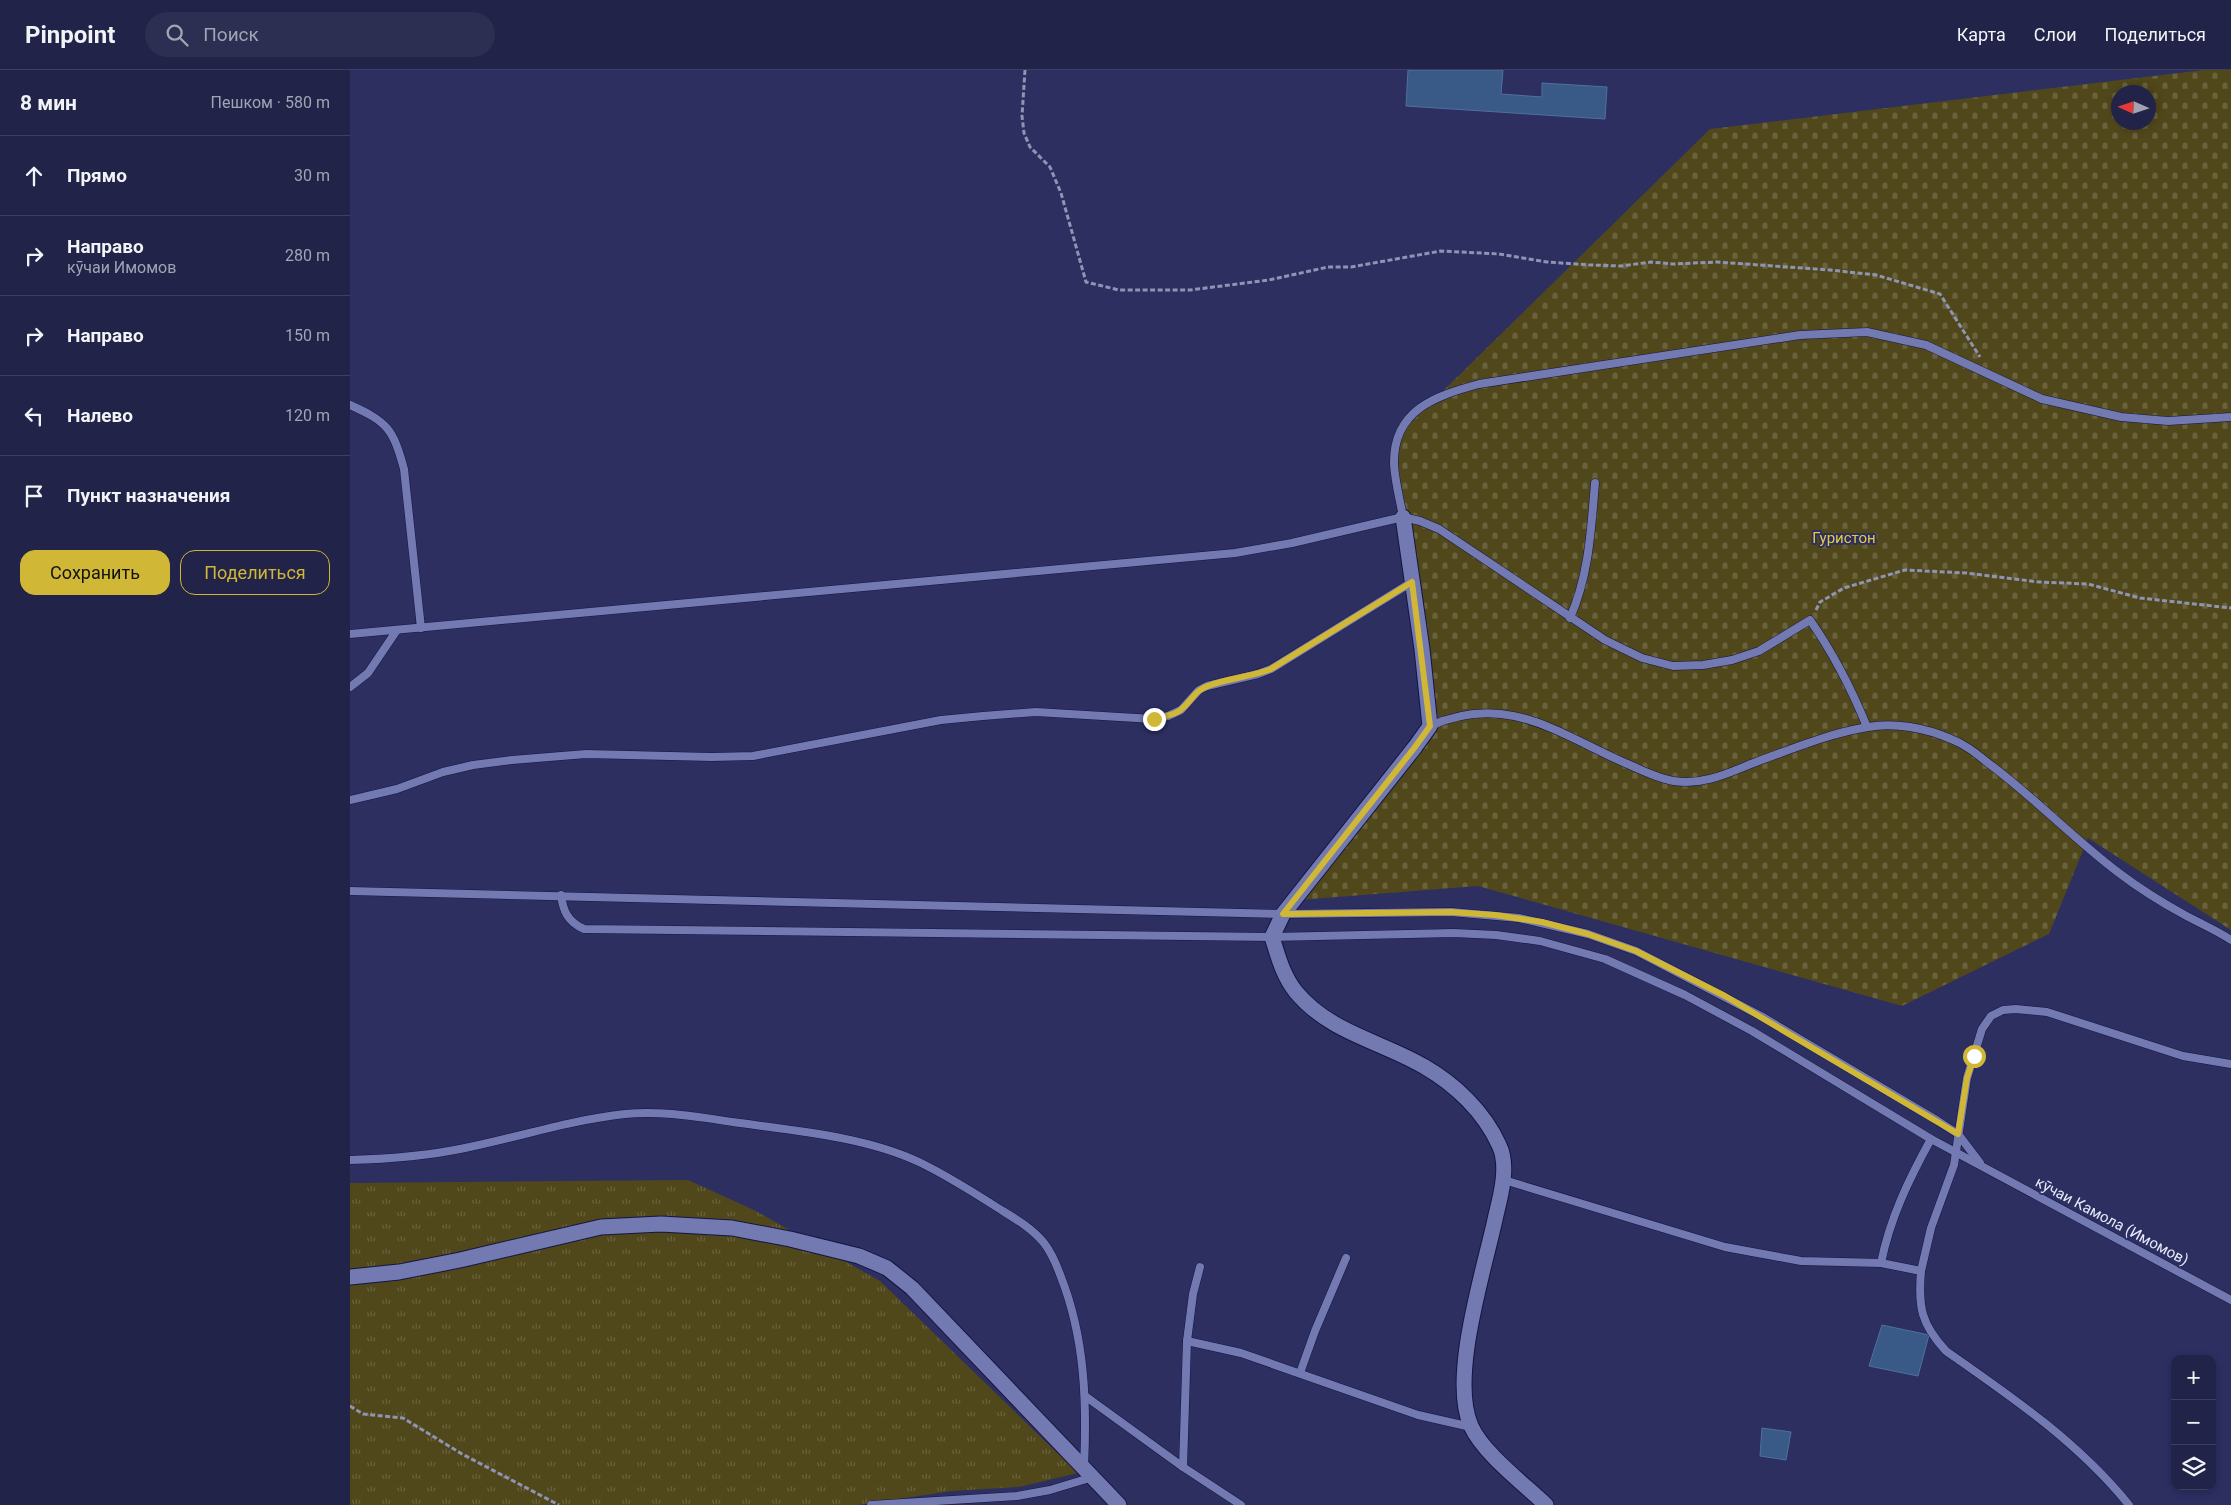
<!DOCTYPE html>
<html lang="ru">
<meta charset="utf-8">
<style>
body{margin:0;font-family:Roboto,sans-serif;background:#2d2f52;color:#f1f3f6}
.controls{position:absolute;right:15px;bottom:15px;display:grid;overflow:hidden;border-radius:10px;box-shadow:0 2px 8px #0003}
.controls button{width:45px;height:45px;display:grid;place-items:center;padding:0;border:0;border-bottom:1px solid #3e4060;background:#212348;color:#f1f3f6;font:25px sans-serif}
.compass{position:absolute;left:1761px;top:15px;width:45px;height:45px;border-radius:50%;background:#212348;box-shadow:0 2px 8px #0003;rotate:273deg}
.stop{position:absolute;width:15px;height:15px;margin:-11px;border:4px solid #d0b736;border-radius:50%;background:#fff}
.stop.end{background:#d0b736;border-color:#fff;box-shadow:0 1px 5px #0008}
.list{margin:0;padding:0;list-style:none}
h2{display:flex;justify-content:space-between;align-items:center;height:65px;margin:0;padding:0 20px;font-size:21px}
h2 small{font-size:16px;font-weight:400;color:#a2a4b4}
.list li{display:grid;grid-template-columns:32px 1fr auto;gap:15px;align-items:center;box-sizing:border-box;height:80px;padding:0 20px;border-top:1px solid #3e4060}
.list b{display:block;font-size:19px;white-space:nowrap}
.list p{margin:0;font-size:16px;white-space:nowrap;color:#a2a4b4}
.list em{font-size:16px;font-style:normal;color:#a2a4b4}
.actions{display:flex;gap:10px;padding:15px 20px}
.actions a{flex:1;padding:11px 0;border:1px solid #d0b736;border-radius:15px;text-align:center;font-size:18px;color:#d0b736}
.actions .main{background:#d0b736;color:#111}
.icon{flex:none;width:28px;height:28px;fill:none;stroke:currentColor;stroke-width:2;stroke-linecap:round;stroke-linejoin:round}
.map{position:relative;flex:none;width:1881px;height:1435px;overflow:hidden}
header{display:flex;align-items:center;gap:30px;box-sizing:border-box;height:70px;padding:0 25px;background:#212348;border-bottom:1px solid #3e4060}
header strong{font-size:24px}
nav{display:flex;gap:28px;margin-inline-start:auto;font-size:18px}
.search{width:350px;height:45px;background:#2d2f52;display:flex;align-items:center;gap:12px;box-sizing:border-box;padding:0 18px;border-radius:28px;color:#a2a4b4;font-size:19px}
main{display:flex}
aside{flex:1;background:#212348}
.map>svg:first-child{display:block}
.cemetery{fill:url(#cemetery-stones);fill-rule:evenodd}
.park{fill:url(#park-tufts)}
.building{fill:#395987;stroke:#5070a0}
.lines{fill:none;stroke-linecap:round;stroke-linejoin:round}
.service-casing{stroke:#151543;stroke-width:9}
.minor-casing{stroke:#151543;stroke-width:17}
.path{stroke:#9094b4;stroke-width:3;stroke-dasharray:5 2.5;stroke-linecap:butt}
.service{stroke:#737ab1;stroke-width:8}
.minor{stroke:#737ab1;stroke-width:15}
.route{stroke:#d0b736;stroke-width:6}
.labels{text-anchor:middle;stroke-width:4;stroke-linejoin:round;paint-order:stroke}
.park-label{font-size:15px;fill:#e5ca43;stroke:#2c2f60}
.street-label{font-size:15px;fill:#e6eafc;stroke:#2c2f60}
</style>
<header>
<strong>Pinpoint</strong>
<div class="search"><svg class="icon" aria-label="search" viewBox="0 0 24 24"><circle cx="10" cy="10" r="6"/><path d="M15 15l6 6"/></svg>Поиск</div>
<nav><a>Карта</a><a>Слои</a><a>Поделиться</a></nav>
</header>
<main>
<aside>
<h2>8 мин<small>Пешком · 580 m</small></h2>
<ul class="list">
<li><svg class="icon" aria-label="ahead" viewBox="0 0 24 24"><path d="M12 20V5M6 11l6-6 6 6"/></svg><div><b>Прямо</b></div><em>30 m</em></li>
<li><svg class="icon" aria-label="right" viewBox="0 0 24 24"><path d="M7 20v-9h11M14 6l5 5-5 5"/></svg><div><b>Направо</b><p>кӯчаи Имомов</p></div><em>280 m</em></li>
<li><svg class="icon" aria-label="right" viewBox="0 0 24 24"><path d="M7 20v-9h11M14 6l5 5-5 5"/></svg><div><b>Направо</b></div><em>150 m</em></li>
<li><svg class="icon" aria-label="left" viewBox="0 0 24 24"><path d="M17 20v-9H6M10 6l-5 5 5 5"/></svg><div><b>Налево</b></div><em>120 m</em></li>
<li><svg class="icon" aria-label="arrive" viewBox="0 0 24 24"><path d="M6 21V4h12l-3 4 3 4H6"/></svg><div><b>Пункт назначения</b></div></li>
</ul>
<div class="actions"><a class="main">Сохранить</a><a>Поделиться</a></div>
</aside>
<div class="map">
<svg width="1881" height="1435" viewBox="0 0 1881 1435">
<defs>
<pattern id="cemetery-stones" width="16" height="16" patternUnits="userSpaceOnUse" patternTransform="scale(1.25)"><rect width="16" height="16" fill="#50471b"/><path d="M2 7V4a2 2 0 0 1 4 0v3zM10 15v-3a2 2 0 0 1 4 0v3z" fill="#69623d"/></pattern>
<pattern id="park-tufts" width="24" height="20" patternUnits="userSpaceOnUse" patternTransform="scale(1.25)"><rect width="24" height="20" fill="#50471b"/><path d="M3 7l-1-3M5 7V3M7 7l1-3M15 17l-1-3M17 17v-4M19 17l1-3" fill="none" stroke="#69623d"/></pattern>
</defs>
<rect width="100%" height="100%" fill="#2c2f60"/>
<path class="cemetery" d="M1854 0H1881V860L1738 768 1699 864 1552 936 1128 816 949 830 1078 646 1043 370 1360 59ZM1768 22H1798V52H1768Z"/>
<path class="park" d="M338 1110 404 1140 530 1211 728 1403 669 1417 602 1421 508 1435H0V1113Z"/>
<g class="building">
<path d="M1058 0H1153L1151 24 1192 27V13L1257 17 1255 49 1056 36Z"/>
<path d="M1532 1255 1579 1265 1568 1306 1519 1296Z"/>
<path d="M1412 1358 1441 1362 1436 1390 1410 1386Z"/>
</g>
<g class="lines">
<defs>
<g id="service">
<path d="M0 335C38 352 43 359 54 399L71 558"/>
<path d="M1053 447 1070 451 1089 459 1255 570 1292 588 1323 596 1353 595 1382 590 1409 581 1460 550C1483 583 1502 620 1517 657"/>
<path d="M1220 548C1239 505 1241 460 1245 413"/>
<path d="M0 564 885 483 942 473 1053 447C1050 430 1045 412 1044 394 1043 340 1085 326 1129 314L1450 265 1517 262 1576 275 1692 329 1771 347 1818 351 1881 347"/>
<path d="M0 617 18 603 47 560"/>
<path d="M1080 656C1160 621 1211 666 1282 696 1296 702 1310 709 1324 711 1354 716 1380 702 1406 692 1442 679 1480 663 1518 657 1544 652 1576 658 1601 669 1617 675 1629 686 1642 696 1686 729 1725 770 1769 803 1790 819 1811 832 1833 844 1849 853 1866 860 1881 870"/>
<path d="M0 730 47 719 93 702 123 695 162 690 236 684 362 687 403 686 591 650 633 646 686 642 803 649 818 646 831 640 849 620 857 616 908 604 921 599 1062 512"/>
<path d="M0 821 933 844 1101 842 1169 848 1238 864 1286 881 1411 946 1588 1051 1608 1064 1630 1093"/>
<path d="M211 825C213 841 218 852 234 859L922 867 1104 863 1146 865 1190 871 1255 889 1335 925 1402 961 1581 1069 1881 1230"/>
<path d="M0 1090C39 1089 77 1086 115 1078 169 1067 220 1050 275 1044 313 1040 353 1048 390 1053 448 1061 516 1067 569 1092 596 1105 623 1122 648 1138 664 1148 682 1158 694 1173 702 1183 707 1196 711 1207 735 1268 737 1333 734 1397"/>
<path d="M1154 1110 1375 1177 1451 1191 1531 1193 1571 1201C1568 1237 1571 1254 1596 1281 1662 1327 1728 1372 1779 1435"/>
<path d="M1531 1193C1540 1148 1559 1109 1581 1069"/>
<path d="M1571 1201 1581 1158 1604 1095 1617 1008 1632 959 1641 946 1653 940 1666 939 1697 942 1833 986 1881 994"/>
<path d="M837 1271 843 1224 850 1197"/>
<path d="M950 1303 965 1261 996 1188"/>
<path d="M735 1326 833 1397 891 1435"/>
<path d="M833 1397 837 1271 891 1283 1068 1345 1121 1357"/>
<path d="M521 1435 667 1426 700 1420 743 1407"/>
</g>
<g id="minor">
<path d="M1053 447 1072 579 1080 656 1065 677 933 844 922 867C928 886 933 906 946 922 980 963 1031 971 1075 997 1106 1015 1134 1042 1149 1075 1159 1095 1151 1125 1146 1145 1135 1198 1099 1307 1121 1356 1133 1383 1174 1414 1196 1435"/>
<path d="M0 1207 49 1202 110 1190 251 1157 311 1154 382 1158 440 1169 509 1186 537 1198 562 1218 769 1435"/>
</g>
</defs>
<use href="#service" class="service-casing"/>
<use href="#minor" class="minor-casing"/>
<g class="path">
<path d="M675 0 672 46 674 63 680 77 700 97 711 123 736 212 769 220H840L919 210 978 197H1001L1091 181 1149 184 1197 192 1240 195 1271 196 1301 192 1323 194 1367 192 1480 200 1526 205 1590 224 1630 287"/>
<path d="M1466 540 1470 532 1494 518 1555 500 1616 503 1689 512 1738 514 1790 528 1881 538"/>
<path d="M0 1336 13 1344 53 1348 112 1384 209 1435"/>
</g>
<use href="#service" class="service"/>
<use href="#minor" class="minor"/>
</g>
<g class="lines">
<path class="route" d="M804 649C813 647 821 646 829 641 840 634 844 620 858 616 878 608 901 607 921 599L1062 512 1080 656 1065 677 933 844 1101 842 1145 845 1192 852 1238 864 1286 881 1375 926 1608 1064 1617 1008 1624 986"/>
</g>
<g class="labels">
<g class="park-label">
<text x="1494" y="473">Гуристон</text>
</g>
<g class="street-label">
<text transform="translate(1762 1151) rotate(28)" y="5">кӯчаи Камола (Имомов)</text>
</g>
</g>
</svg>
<div class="controls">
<button>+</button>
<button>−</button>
<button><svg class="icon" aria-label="layers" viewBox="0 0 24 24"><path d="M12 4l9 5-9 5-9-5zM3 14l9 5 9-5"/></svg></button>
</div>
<svg class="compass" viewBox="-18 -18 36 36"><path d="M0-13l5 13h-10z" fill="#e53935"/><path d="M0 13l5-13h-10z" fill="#a2a4b4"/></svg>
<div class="stop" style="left:1624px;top:986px"></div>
<div class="stop end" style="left:804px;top:649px"></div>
</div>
</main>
